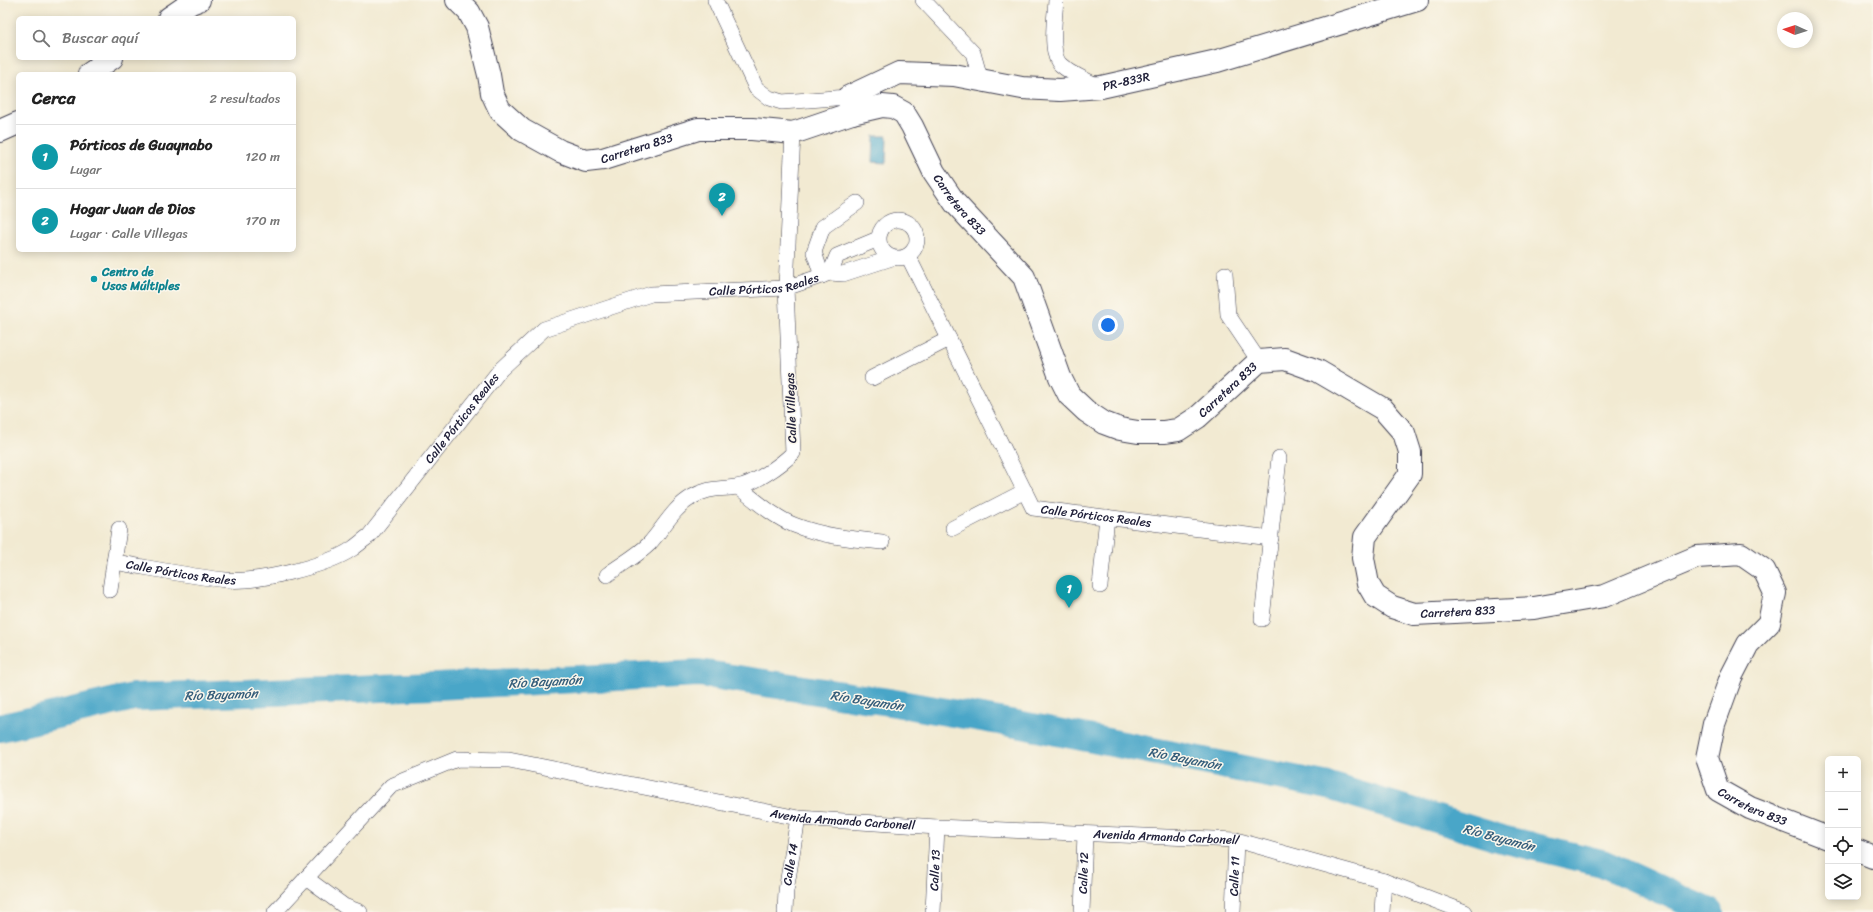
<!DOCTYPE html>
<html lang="es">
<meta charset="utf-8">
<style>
body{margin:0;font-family:Sriracha,sans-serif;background:#f2f2f2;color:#222}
.controls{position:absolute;right:12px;bottom:12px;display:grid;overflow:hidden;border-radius:6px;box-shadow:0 2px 10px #0003}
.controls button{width:36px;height:36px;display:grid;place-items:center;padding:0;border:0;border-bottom:1px solid #e0e0e0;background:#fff;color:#222;font:20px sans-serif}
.compass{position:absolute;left:1777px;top:12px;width:36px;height:36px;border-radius:50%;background:#fff;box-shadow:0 2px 10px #0003;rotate:273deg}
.you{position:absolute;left:1108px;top:325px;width:14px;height:14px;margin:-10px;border:3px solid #fff;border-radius:50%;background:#1a73e8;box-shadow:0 0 0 6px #1a73e833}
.badge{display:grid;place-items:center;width:26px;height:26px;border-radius:50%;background:#111827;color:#fff;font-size:13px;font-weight:700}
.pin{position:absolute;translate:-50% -33px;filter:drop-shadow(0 1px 2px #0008)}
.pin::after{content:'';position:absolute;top:21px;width:14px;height:12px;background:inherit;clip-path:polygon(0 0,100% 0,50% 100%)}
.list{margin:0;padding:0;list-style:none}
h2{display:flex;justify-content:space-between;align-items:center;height:52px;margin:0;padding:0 16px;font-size:17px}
h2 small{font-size:13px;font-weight:400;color:#767676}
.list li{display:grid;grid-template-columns:26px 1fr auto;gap:12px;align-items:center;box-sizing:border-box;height:64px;padding:0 16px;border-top:1px solid #e0e0e0}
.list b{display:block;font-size:15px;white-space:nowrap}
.list p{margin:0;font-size:13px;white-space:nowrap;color:#767676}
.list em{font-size:13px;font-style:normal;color:#767676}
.icon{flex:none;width:22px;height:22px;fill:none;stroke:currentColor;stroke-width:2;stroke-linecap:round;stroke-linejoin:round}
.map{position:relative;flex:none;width:1873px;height:912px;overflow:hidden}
.search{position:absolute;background:#fff;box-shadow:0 2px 10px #0003;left:16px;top:16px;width:280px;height:44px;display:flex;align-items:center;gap:10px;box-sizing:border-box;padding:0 14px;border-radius:6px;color:#767676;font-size:15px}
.panel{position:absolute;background:#fff;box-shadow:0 2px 10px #0003;left:16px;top:72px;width:280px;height:180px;border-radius:6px}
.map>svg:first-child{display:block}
.water{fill:#4aa6c8;stroke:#366482}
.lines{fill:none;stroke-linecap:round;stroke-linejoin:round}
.river{stroke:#4aa6c8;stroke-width:28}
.street-casing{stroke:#414052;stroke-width:16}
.secondary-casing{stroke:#414052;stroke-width:24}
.street{stroke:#fff;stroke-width:15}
.secondary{stroke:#fff;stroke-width:22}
.culture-dot{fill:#0f9aa8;stroke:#fbf7ec;stroke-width:1.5}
.labels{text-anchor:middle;stroke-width:3;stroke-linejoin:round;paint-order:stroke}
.street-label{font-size:12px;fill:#22223b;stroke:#fbf7ec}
.culture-label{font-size:12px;font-weight:bold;fill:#0d838f;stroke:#fbf7ec;text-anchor:start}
.water-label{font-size:13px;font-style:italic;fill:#345d7a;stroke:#fbf7ec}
</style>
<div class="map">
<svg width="1873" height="912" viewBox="0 0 1873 912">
<rect width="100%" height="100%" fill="#fbf7ec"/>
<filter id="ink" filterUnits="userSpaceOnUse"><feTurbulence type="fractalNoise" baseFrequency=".025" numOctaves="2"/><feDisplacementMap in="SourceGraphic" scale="8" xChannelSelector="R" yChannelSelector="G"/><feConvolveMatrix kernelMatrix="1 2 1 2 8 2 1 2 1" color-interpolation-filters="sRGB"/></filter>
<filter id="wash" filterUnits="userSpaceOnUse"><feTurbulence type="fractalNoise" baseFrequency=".012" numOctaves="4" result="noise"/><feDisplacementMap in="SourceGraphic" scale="16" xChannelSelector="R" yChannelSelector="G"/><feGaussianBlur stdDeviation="0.9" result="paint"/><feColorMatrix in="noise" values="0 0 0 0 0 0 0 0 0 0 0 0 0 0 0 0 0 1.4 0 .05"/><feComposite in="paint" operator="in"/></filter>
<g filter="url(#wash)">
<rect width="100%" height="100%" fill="#f2ead2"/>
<path class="water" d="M874 136H887L886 163 873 162Z"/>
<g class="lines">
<path class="river" d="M0 728 133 697 436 686 699 673 889 702 1022 725 1329 786 1502 839 1602 863 1710 912"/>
</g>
</g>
<g filter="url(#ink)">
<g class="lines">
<defs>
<g id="street">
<path d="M715 0 756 88 769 98 782 102 848 97"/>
<path d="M923 0 973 53 981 81"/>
<path d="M1056 0C1055 15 1049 55 1061 65 1071 74 1087 80 1099 87"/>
<circle cx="898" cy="239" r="19"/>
<path id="s1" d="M908 256 1033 508 1271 538"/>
<path d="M830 273 837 256 878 239"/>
<path d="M1225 274 1228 315 1259 361"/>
<path d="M822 276 814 252 823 227 857 203"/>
<path d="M872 378 949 339"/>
<path d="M738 487C755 500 774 517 794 525 822 536 852 539 882 542"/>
<path d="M953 528 1025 491"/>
<path id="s2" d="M114 562C151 568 188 576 226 580 256 583 327 566 352 549 358 545 363 540 369 536L500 370 544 329 651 294 786 288 830 273 843 274 892 258"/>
<path d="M607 575C620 565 637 556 649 544 663 529 673 508 692 497 709 487 718 490 736 487 753 485 781 465 793 453L786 288 793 133"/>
<path d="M1100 586 1107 517"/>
<path d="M110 590 119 529"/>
<path d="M1262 619 1279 458"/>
<path d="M306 878 344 906 360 912"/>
<path id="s3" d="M275 912 391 786 457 759 509 760 798 818 937 827 1236 840 1384 881 1465 912"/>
<path id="s4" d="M785 912 786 891 798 818"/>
<path id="s5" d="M933 912 937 827"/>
<path id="s6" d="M1082 912 1085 834"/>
<path id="s7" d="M1233 912 1236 840"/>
<path d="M1382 912 1384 881"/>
</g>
<g id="secondary">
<path id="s8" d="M457 0 469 12 477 27 489 75 492 93 500 110 522 130 560 151 586 161 603 159 698 129H752L793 133 852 113 882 106 893 107 904 113 912 126 934 172 955 203 1024 277 1060 377 1069 395 1086 411 1104 423 1120 429 1138 432H1164L1178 430 1198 417 1259 361 1285 359 1318 371 1383 409 1404 433 1410 452V474L1365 537 1363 558 1368 584 1375 596 1392 607 1414 614 1534 608 1604 596 1697 557 1741 554 1764 570 1775 593 1769 623 1748 644 1731 677 1714 724 1707 758 1718 790 1750 808 1828 838"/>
<path d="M169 18 191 3 199 0"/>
<path d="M89 74 112 58"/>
<path id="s9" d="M852 113 848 97 899 73 954 75 1022 88 1060 90 1101 87 1217 61 1417 0"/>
<path d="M0 131 18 123"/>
<path d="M1858 851 1873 857"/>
</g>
</defs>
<use href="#street" class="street-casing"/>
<use href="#secondary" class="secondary-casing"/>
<use href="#street" class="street"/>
<use href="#secondary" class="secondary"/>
</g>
</g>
<circle class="culture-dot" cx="94" cy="279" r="4"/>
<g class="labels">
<g class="street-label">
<text dy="4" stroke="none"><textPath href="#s9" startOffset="302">PR-833R</textPath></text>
<text dy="4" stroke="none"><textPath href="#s8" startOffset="274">Carretera 833</textPath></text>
<text dy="4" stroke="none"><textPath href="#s8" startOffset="658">Carretera 833</textPath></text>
<text dy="4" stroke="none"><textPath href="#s2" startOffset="764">Calle Pórticos Reales</textPath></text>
<text dy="4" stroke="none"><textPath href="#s8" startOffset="1066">Carretera 833</textPath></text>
<text transform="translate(791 408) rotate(-92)" y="4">Calle Villegas</text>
<text dy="4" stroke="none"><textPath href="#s2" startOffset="416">Calle Pórticos Reales</textPath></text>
<text dy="4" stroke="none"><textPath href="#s1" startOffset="345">Calle Pórticos Reales</textPath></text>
<text dy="4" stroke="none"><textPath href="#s2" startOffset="68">Calle Pórticos Reales</textPath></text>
<text dy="4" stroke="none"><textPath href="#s8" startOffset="1545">Carretera 833</textPath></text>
<text dy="4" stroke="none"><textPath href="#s8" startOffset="2145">Carretera 833</textPath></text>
<text dy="4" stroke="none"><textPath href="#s3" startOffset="634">Avenida Armando Carbonell</textPath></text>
<text dy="4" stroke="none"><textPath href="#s3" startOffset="958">Avenida Armando Carbonell</textPath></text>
<text dy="4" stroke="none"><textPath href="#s4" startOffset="48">Calle 14</textPath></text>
<text dy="4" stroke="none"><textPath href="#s5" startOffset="42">Calle 13</textPath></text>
<text dy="4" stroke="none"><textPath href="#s6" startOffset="39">Calle 12</textPath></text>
<text dy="4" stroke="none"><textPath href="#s7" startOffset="36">Calle 11</textPath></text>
</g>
<g class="culture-label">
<text x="102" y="276">Centro de<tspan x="102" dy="14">Usos Múltiples</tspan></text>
</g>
<g class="water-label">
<text transform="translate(545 681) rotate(-3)" y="5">Río Bayamón</text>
<text transform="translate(221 694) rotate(-2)" y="5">Río Bayamón</text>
<text transform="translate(867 700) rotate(9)" y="5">Río Bayamón</text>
<text transform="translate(1185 758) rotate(11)" y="5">Río Bayamón</text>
<text transform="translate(1499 837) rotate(15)" y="5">Río Bayamón</text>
</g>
</g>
</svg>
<div class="controls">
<button>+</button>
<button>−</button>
<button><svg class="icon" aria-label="locate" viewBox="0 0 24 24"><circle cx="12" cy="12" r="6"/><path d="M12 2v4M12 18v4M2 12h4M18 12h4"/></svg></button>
<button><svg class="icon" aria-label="layers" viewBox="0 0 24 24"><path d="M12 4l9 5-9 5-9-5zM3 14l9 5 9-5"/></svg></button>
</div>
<svg class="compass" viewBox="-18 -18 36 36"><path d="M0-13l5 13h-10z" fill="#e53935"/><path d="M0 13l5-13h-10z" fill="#767676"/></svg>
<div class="you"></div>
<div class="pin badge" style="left:1069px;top:608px;background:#0f9aa8">1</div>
<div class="pin badge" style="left:722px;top:216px;background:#0f9aa8">2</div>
<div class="search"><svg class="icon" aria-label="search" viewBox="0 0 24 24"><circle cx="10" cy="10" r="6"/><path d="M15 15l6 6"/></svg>Buscar aquí</div>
<section class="panel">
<h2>Cerca<small>2 resultados</small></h2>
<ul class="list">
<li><span class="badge" style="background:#0f9aa8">1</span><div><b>Pórticos de Guaynabo</b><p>Lugar</p></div><em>120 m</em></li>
<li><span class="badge" style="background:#0f9aa8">2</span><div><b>Hogar Juan de Dios</b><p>Lugar · Calle Villegas</p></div><em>170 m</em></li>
</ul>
</section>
</div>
